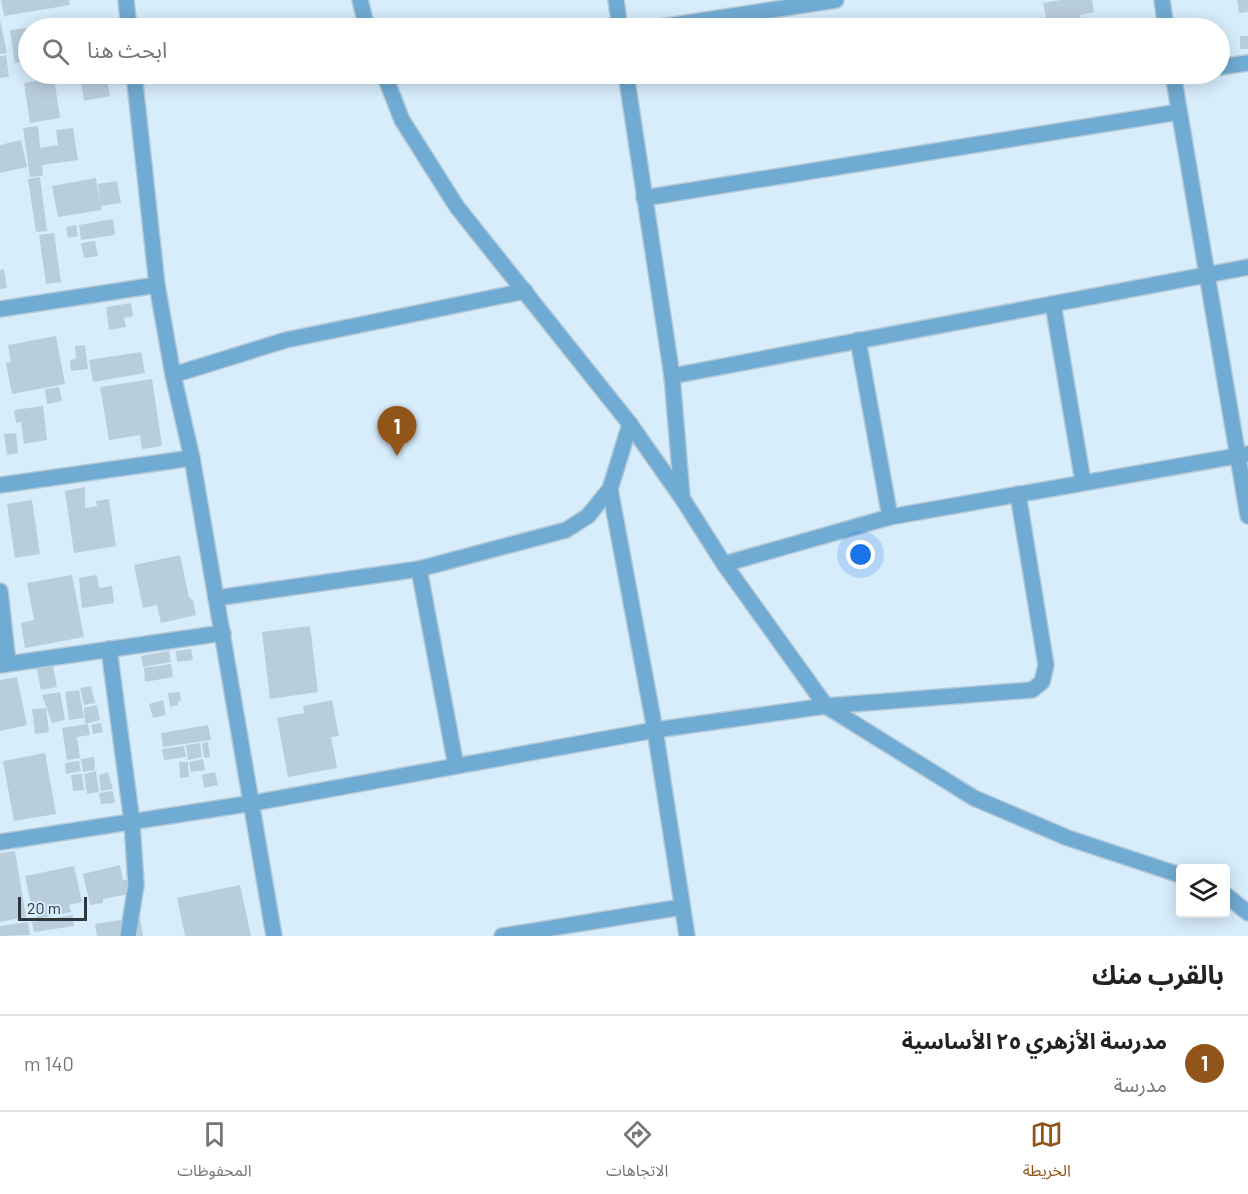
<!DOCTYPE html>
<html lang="ar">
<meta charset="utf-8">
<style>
body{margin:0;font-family:Barlow,"Noto Sans Arabic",sans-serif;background:#f2f2f2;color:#222;direction:rtl}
.controls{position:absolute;right:18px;bottom:18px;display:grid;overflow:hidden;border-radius:6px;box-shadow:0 3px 15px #0003}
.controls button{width:54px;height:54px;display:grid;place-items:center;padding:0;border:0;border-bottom:2px solid #e0e0e0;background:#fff;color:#222;font:30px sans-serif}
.scale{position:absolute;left:18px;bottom:15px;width:69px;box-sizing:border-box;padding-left:6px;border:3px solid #2f373d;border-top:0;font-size:16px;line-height:21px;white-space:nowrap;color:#2f373d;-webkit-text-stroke:4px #d7edfc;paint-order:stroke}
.you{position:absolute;left:861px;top:555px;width:21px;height:21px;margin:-15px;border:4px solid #fff;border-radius:50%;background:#1a73e8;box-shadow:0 0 0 9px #1a73e833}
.badge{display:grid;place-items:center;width:39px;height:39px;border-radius:50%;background:#925519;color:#fff;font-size:20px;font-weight:700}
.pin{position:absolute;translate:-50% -50px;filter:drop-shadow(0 2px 3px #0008)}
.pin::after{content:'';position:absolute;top:32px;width:21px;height:18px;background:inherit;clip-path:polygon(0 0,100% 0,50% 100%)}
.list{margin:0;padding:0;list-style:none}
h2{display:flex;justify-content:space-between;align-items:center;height:78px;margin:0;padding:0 24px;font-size:26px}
h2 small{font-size:20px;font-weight:400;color:#767676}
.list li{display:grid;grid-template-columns:39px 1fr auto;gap:18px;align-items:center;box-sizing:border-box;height:96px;padding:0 24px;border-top:2px solid #e0e0e0}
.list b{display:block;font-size:22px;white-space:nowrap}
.list p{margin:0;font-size:20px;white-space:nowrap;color:#767676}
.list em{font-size:20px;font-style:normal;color:#767676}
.icon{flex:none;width:33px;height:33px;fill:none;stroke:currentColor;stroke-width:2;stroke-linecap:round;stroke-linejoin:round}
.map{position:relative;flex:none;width:1248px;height:936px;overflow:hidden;direction:ltr}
.search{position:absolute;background:#fff;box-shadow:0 3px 15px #0003;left:18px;right:18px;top:18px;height:66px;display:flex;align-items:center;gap:15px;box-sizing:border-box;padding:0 21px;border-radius:33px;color:#767676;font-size:22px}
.sheet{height:174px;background:#fff}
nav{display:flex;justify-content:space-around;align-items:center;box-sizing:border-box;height:84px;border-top:2px solid #e0e0e0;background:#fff;font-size:16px;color:#767676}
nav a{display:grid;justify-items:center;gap:3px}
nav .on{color:#925519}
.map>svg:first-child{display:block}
.building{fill:#b9cedd}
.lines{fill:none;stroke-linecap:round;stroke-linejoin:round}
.minor-casing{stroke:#b5c9d6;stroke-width:18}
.minor{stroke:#70abd3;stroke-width:15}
</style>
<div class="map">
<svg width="1248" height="936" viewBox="0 0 1248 936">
<rect width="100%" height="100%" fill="#d7edfc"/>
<g class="building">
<path d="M1 0H69L70 5 4 16Z"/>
<path d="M1061 0H1092L1094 12 1080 15 1082 28H1048L1043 3Z"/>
<path d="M1237 0H1248V12L1239 13Z"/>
<path d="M0 20 7 53 0 54Z"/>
<path d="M74 22 75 28H33V27Z"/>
<path d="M28 28V61L15 63 10 30Z"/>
<rect x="1240" y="36" width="8" height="13"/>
<path d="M6 55 9 77 0 78V56Z"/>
<path d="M80 74H106L110 96 84 101Z"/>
<path d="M54 78 60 118 30 123 24 83Z"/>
<path d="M38 126 40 148 58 145 56 130 73 128 78 160 42 165 43 176 30 177 23 128Z"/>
<path d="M21 140 27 167 0 173V145Z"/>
<path d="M40 177 47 231 36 232 28 179Z"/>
<path d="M96 178 100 203 98 184 117 181 121 203 101 206V210L58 217 52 186Z"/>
<path d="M113 219 115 235 81 240 79 225Z"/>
<path d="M76 225 78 236 68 238 66 227Z"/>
<path d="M54 233 61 282 46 284 39 235Z"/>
<path d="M95 241 98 256 84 258 81 243Z"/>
<path d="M4 269 7 288 0 289V270Z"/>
<path d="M131 303 133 316 124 318 126 327 109 330 106 307Z"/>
<path d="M56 336 65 384 12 394 6 363 11 362 8 345Z"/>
<path d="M85 345 88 369 71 371 70 360 76 359 75 346Z"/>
<path d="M141 352 145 373 93 382 89 360Z"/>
<path d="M152 379 162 446 142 449 140 435 109 440 100 387Z"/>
<path d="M59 387 62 401 47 404 45 389Z"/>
<path d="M43 406 47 440 24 444 21 422 16 423 14 410Z"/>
<path d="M16 433 18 453 7 455 4 434Z"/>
<path d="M85 487V508L97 506 96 501 109 499 116 546 74 553 65 491Z"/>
<path d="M32 500 40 554 15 558 7 504Z"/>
<path d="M180 555 189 597 193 601 196 615 161 623 157 605 143 608 134 565Z"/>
<path d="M72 575 84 637 25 648 21 623 34 620 27 583Z"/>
<path d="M97 575 99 588 112 586 114 603 82 608 79 578Z"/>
<path d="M310 626 318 692 270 699 262 632Z"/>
<path d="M191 649 193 660 177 662 176 651Z"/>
<path d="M169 651 171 662 143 667 141 656Z"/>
<path d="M52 661 57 687 41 690 36 665Z"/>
<path d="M171 664 173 677 145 682 144 668Z"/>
<path d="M17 677 27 725 0 731V680Z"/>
<path d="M91 686 95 703 84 705 80 688Z"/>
<path d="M79 690 84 718 69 720 65 692Z"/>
<path d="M60 692 65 720 52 723 42 695Z"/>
<path d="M180 692 181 701H178V705L170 707 168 693Z"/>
<path d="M163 700 166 715 153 718 149 704Z"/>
<path d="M332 700 339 736 331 737 337 768 288 777 277 718 304 713 303 706Z"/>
<path d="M97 705 100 720 85 724 84 708Z"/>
<path d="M46 708 49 732 35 734 32 709Z"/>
<path d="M101 723 103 732 93 734 91 725Z"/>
<path d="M88 724 90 735 77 737 80 758 67 760 62 728Z"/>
<path d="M208 725 211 740 163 747 161 733Z"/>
<path d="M208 742 210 757 204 758 202 743Z"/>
<path d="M200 743 202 757 188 760 186 745Z"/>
<path d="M184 746 186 757 164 760 162 749Z"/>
<path d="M45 753 56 814 14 821 3 761Z"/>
<path d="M94 757 95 770 83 772 81 759Z"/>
<path d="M203 759 205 770 191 772 189 762Z"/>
<path d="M79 761 81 771 66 774 65 763Z"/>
<path d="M179 762H188L189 777 180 778Z"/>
<path d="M96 771 99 792 87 794 84 774Z"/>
<path d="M108 772 113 789 101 791 99 775Z"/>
<path d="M215 772 218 785 204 788 202 775Z"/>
<path d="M82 774 84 790 73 791 71 775Z"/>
<path d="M113 791 115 803 101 804 99 793Z"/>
<path d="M15 851 26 917 0 922V853Z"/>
<path d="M120 865 123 880H127L129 894 103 899V903L90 905 83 874Z"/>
<path d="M74 866 82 902 69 905 71 912 37 919 35 909H32L25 876Z"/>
<path d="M240 885 251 936H185L177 898Z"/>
<path d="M73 915 74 926 34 932 32 922Z"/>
<path d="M140 917 143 936H97L95 924Z"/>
<path d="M28 922 30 935 0 936V926Z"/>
</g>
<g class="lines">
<defs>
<g id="minor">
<path d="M126 0 129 28"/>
<path d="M360 0 367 28"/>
<path d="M616 0 620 28"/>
<path d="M1162 0 1166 28"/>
<path d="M654 28 836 0"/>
<path d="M1220 67 1248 63"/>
<path d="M134 74 157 285 173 375 192 458 274 936"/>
<path d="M384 74 402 120 457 207 630 424 682 498 724 564 826 706 974 798 1068 838 1180 875"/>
<path d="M626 74 672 376 682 496"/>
<path d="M1173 74 1248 516"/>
<path d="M644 198 1179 112"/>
<path d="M1053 304 1083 482"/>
<path d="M0 309 157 285"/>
<path d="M858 340 890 517"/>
<path d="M173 375 286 340 525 291"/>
<path d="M672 376 1248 267"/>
<path d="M0 485 192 458"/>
<path d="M610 489 655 730 687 936"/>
<path d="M724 564 890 517 1248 454"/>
<path d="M419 569 456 766"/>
<path d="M0 591 8 663"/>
<path d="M216 598 419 569 566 530 588 516 610 489 630 424"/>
<path d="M109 649 132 822 136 885 128 936"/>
<path d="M0 665 223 633"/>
<path d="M0 842 253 803 655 730 826 706 1032 690 1042 682 1046 665 1018 494"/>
<path d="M1226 895 1248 913"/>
<path d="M502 936 682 907"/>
</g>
</defs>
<use href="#minor" class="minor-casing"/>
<use href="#minor" class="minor"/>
</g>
</svg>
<div class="controls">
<button><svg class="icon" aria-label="layers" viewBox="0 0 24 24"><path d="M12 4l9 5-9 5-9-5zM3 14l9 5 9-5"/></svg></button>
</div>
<div class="scale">20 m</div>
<div class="you"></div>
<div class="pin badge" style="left:397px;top:456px">1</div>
<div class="search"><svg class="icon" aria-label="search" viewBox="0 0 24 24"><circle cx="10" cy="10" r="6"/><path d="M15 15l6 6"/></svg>ابحث هنا</div>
</div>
<section class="sheet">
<h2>بالقرب منك<small></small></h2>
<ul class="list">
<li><span class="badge">1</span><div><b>مدرسة الأزهري ٢٥ الأساسية</b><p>مدرسة</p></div><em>140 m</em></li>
</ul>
</section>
<nav>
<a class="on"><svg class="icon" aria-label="map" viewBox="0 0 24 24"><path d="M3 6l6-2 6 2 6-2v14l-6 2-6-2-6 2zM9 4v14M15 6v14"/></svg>الخريطة</a>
<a><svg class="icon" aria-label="directions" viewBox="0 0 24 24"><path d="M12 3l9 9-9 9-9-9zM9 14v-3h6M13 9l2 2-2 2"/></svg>الاتجاهات</a>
<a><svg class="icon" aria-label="saved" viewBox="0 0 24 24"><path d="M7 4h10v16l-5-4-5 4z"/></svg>المحفوظات</a>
</nav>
